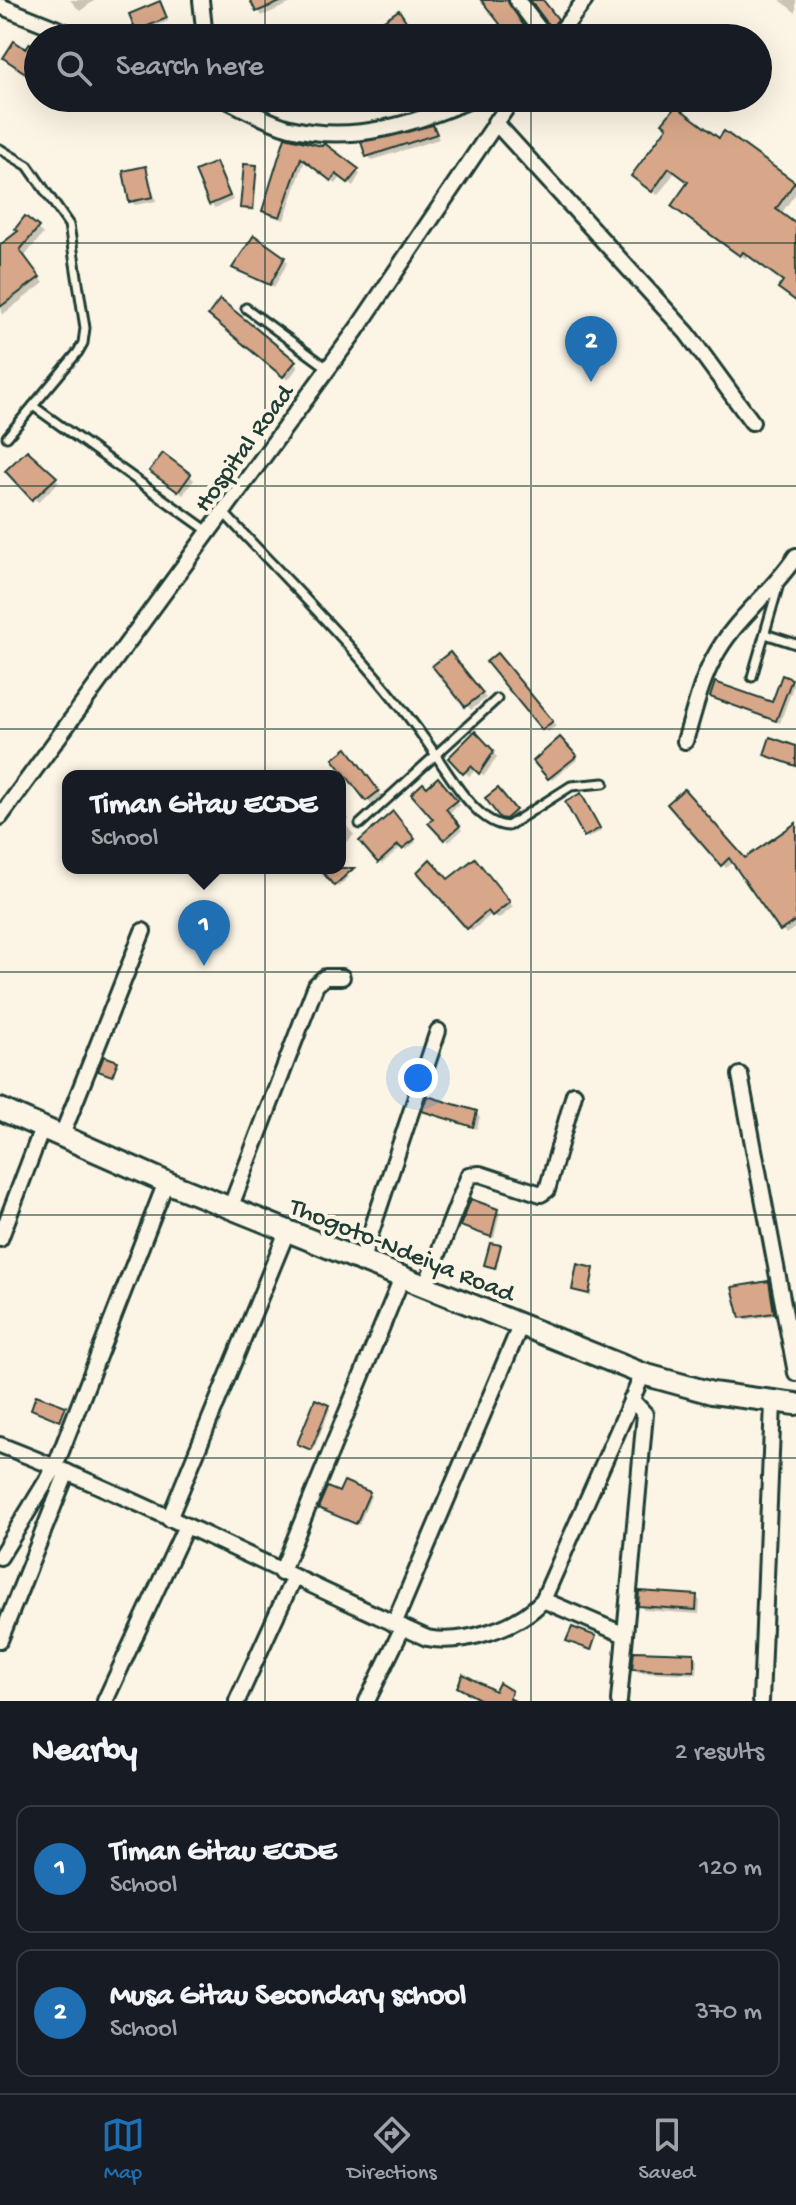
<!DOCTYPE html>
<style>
body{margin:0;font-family:"Gochi Hand",sans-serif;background:#20242c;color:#f1f3f6}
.you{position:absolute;left:418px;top:1078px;width:28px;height:28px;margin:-20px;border:6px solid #fff;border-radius:50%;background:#1a73e8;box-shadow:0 0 0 12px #1a73e833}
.badge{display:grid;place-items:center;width:52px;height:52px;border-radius:50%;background:#1f6fb2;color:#fff;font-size:26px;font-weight:700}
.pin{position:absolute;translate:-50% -66px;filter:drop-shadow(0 2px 4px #0008)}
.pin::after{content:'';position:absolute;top:42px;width:28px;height:24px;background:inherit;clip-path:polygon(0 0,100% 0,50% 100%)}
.popup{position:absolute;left:62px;top:770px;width:284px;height:104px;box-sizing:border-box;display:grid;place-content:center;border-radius:16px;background:#171b24;filter:drop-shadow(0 2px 6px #0005);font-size:26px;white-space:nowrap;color:#9ea1a6}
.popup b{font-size:30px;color:#f1f3f6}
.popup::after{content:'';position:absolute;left:50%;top:100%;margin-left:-16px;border:16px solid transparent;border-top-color:#171b24}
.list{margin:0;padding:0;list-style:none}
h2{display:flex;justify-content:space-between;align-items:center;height:104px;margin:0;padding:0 32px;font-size:34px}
h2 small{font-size:26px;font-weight:400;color:#9ea1a6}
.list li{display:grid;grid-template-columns:52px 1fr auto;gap:24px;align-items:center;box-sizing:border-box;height:128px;margin:0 16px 16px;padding:0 16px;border:2px solid #363941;border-radius:16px}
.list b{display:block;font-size:30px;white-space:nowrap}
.list p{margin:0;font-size:26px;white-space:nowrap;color:#9ea1a6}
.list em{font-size:26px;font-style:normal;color:#9ea1a6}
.icon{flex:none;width:44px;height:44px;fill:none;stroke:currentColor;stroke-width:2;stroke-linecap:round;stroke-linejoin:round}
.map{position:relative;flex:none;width:796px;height:1701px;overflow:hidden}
.search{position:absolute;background:#171b24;box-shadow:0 8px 32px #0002;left:24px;right:24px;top:24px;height:88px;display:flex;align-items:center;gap:20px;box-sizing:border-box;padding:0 28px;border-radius:44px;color:#9ea1a6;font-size:30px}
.sheet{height:392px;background:#171b24}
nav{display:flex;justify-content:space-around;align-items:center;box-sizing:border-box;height:112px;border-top:2px solid #363941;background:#171b24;font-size:22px;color:#9ea1a6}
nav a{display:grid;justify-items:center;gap:4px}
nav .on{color:#1f6fb2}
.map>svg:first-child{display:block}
.shadow{fill:#0003}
.building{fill:#d8a78a;stroke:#1f3d34;stroke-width:2}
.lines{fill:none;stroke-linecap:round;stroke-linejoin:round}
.service-casing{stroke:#1f3d34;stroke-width:13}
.minor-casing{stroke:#1f3d34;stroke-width:20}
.secondary-casing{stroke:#1f3d34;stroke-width:26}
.service{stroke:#fcf5e5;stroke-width:7}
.minor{stroke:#fcf5e5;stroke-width:14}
.secondary{stroke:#fcf5e5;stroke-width:20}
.grid{fill:none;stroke:#1f3d34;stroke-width:2;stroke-opacity:0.55}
.labels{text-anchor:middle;stroke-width:8;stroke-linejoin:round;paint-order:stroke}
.street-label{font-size:26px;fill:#1f3d34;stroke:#fcf5e5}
</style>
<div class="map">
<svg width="796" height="1701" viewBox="0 0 796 1701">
<rect width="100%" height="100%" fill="#fcf5e5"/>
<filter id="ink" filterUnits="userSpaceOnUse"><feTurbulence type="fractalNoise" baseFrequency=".0125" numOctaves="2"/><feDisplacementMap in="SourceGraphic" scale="16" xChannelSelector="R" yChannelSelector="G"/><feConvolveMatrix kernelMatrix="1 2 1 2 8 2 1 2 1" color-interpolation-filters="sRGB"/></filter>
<g filter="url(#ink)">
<g class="shadow">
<path d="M70 0H95L80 11Z"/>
<path d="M253 0H298L262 16Z"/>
<path d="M488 0H510L509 7 526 30 514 38H483L503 25Z"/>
<path d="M780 0H796V13Z"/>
<path d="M162 6 168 21 140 32 138 30Z"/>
<path d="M401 15 409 27 385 38 377 27Z"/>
<path d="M26 51H38V63L30 75 8 60Z"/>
<path d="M92 98H129L127 105Z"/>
<path d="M433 127 439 139 372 160 368 156Z"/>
<path d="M286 139 355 170 360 174 353 186 341 177 336 184 305 160 284 220 269 215 265 210Z"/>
<path d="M719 141 796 185V193L780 215 796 226V301L785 281 748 256 746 259 679 211 690 183 675 172 658 195 638 181Z"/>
<path d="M215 164 233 200 215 208 211 204Z"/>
<path d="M256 167 255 211 245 210 242 207Z"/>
<path d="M146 168 156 201 135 205 131 201Z"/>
<path d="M26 219 43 234 24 257 44 283 2 315 0 247 20 232Z"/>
<path d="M254 237 288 262 274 287 235 268Z"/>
<path d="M214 319 294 363 298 367 288 380Z"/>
<path d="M27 452 59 482 38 502 8 471Z"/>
<path d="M156 475 190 476 194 480 183 495Z"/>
<path d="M454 659 486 698 471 710 435 666Z"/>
<path d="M501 660 556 726 548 732 544 728Z"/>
<path d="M791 681 794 684 780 723 712 696 773 704Z"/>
<path d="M475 734 497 757 484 776 477 769 469 776 450 758Z"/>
<path d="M560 740 578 759 552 780 535 761Z"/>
<path d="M351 755 382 796 371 804 367 800Z"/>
<path d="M442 784 459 805 448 814 462 830 449 842 431 823 435 819 427 789Z"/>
<path d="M498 791 517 814 509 820 502 816Z"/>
<path d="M583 798 601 831 588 838 586 836Z"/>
<path d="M670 804 745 861 796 827V927L786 934 734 862 726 868Z"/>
<path d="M340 809 349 819 344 823 354 835 340 847Z"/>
<path d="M393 814 416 842 406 850 402 846 382 864 362 841Z"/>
<path d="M479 864 513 907 498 919 492 914 472 931 419 872 448 882Z"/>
<path d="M340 866 349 877 338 887 322 868Z"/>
<path d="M263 868H276L269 875Z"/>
<path d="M117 1063 114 1077 103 1073Z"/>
<path d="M424 1111 476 1112 480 1117 477 1129Z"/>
<path d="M497 1211 500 1213 494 1238 462 1225Z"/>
<path d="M500 1247 497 1269 489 1267 486 1264Z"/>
<path d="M593 1270 591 1295 576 1292 574 1290Z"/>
<path d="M768 1283 776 1315 745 1320 742 1318Z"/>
<path d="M328 1406 330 1409 313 1451 302 1446 300 1444Z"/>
<path d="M65 1408 62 1422 33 1409Z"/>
<path d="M369 1494 371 1496 359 1525 321 1508 340 1495Z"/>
<path d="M696 1597 700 1601 699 1614 644 1610 640 1605Z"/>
<path d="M595 1638 593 1651 569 1641Z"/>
<path d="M693 1655 698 1659 697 1674 638 1672 634 1668Z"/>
</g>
<g class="building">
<path d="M250 0H285L256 12Z"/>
<path d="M481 0H507L524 26 508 38H481L500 24Z"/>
<path d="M530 0H543L558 19 551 28Z"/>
<path d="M160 1 167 18 136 31 129 14Z"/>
<path d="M399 10 408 24 383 38 375 26Z"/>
<path d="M14 41 26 49 30 43 38 49V57L27 74 3 58Z"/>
<path d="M676 106 719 138 724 131 795 182 776 209 796 224V301L778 288 783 281 743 252 740 256 671 206 688 182 669 168 652 192 631 176 667 127 662 123Z"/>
<path d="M433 125 437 134 366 157 361 142Z"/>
<path d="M285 137 322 146 324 143 359 169 348 183 336 174 331 181 301 158 280 217 262 211Z"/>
<path d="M216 162 230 196 209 205 195 171Z"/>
<path d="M244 164 257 165 253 209 240 208Z"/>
<path d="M146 166 153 197 129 202 123 171Z"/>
<path d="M25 216 39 227 20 250 40 277 0 307V245L18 231 15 229Z"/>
<path d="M254 235 285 257 270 285 232 268Z"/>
<path d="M220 299 296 361 283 377 208 315Z"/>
<path d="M27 450 57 477 32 500 5 471Z"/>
<path d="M163 453 191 474 178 492 149 471Z"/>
<path d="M450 652 483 693 465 707 432 666Z"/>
<path d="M497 653 553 721 542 730 486 662Z"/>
<path d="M782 675 792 679 776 721 710 697 715 682 772 702Z"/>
<path d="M475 731 494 751 479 774 471 766 463 774 448 758Z"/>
<path d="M560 737 577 756 548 779 533 761Z"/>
<path d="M770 737 796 746V766L764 755Z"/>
<path d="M347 748 379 791 366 801 333 759Z"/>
<path d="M438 777 457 800 446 809 460 826 444 840 428 823 433 819 411 794 423 783 427 787Z"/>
<path d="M498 788 516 810 506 819 500 818 485 798Z"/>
<path d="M684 789 745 858 796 823V920L780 931 729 858 721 866 667 804Z"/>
<path d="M581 793 600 828 584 837 565 802Z"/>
<path d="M393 811 415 839 402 849 398 845 378 863 359 841Z"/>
<path d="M475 858 510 902 492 916 488 911 467 929 417 872 430 859 448 879Z"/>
<path d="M319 868H354L334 886Z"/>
<path d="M104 1056 118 1061 112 1076 98 1071Z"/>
<path d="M427 1096 477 1111 473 1127 422 1111Z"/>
<path d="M471 1199 498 1209 491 1237 460 1226Z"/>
<path d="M490 1243 501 1245 495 1268 484 1265Z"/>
<path d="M577 1264 594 1268 589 1294 572 1290Z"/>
<path d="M769 1281 774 1313 740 1318 732 1287Z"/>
<path d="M36 1395 66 1406 60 1421 31 1409Z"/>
<path d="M315 1399 329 1405 311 1450 297 1444Z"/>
<path d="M344 1481 370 1492 356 1524 318 1508 327 1487 339 1492Z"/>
<path d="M639 1591 697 1595 696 1610 638 1606Z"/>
<path d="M572 1627 596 1636 591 1650 566 1641Z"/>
<path d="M634 1651 694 1653V1671L632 1669Z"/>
<path d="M463 1674 495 1691 499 1683 512 1691 509 1698 515 1701H483L457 1687Z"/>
</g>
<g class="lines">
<defs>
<g id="service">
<path d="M0 149 28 166 69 225 85 328 83 343 78 352 7 437"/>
<path d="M246 308 329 369"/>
<path d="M33 406 208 531"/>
<path d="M224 513C299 594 383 673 443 766 457 787 481 825 508 826L571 786 604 783"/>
<path d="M765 634 796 644"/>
<path d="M752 677 779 584"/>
<path d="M360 824 497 699"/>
</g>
<g id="minor">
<path d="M201 0 205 38"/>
<path d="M517 0 546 38"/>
<path d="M0 6 80 38"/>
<path d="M556 38 585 0"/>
<path d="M222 98C244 108 267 122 290 128 355 144 416 123 475 98"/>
<path d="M495 122 687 333 752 422"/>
<path d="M685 741C694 713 700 683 714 658 734 619 772 593 796 556"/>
<path d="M0 817 357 329 513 98"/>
<path d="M740 1075 796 1373"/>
<path d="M62 1135 143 931"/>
<path d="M231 1206 316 985 325 977H342"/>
<path d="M0 1239 43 1126"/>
<path d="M362 1259 438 1031"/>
<path d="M426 1285 469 1175 480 1174 541 1194 547 1190 574 1094"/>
<path d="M0 1445C145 1501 284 1575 427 1638 463 1645 518 1628 543 1600L643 1374"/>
<path d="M169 1519 288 1229"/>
<path d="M0 1557 55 1467 166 1182"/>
<path d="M281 1573 403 1275"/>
<path d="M543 1600 625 1635"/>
<path d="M394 1624 521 1324"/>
<path d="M0 1640 67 1472"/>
<path d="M105 1701 185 1528"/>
<path d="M237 1701 293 1579"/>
<path d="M367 1701 403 1627"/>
<path d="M619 1701 645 1414 631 1399"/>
<path d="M761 1701 773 1403"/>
</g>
<path id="secondary" d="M0 1109 166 1182 643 1374 712 1393 796 1404"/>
</defs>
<use href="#service" class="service-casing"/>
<use href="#minor" class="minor-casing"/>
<use href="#secondary" class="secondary-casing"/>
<use href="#service" class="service"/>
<use href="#minor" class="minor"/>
<use href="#secondary" class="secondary"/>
</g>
</g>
<path class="grid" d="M265 0V38M531 0V38M265 98V1701M531 98V1701M0 243H796M0 486H796M0 729H796M0 972H796M0 1215H796M0 1458H796"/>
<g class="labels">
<g class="street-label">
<text transform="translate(242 447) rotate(-54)" y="9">Hospital Road</text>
<text transform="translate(403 1248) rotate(22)" y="9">Thogoto-Ndeiya Road</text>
</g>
</g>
</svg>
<div class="you"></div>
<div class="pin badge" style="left:204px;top:966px">1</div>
<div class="popup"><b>Timan Gitau ECDE</b>School</div>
<div class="pin badge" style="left:591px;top:382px">2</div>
<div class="search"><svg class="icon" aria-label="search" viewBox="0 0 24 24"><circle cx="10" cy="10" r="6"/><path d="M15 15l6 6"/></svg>Search here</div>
</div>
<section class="sheet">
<h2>Nearby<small>2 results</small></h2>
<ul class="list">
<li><span class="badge">1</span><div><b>Timan Gitau ECDE</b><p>School</p></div><em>120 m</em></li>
<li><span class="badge">2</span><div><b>Musa Gitau Secondary school</b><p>School</p></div><em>370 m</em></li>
</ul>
</section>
<nav>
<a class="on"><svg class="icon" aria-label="map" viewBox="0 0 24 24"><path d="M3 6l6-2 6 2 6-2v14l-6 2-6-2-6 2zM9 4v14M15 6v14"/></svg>Map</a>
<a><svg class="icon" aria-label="directions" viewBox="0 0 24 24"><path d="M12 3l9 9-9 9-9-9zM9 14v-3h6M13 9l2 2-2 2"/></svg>Directions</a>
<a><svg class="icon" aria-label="saved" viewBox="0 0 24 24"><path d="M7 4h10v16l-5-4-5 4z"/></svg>Saved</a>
</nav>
